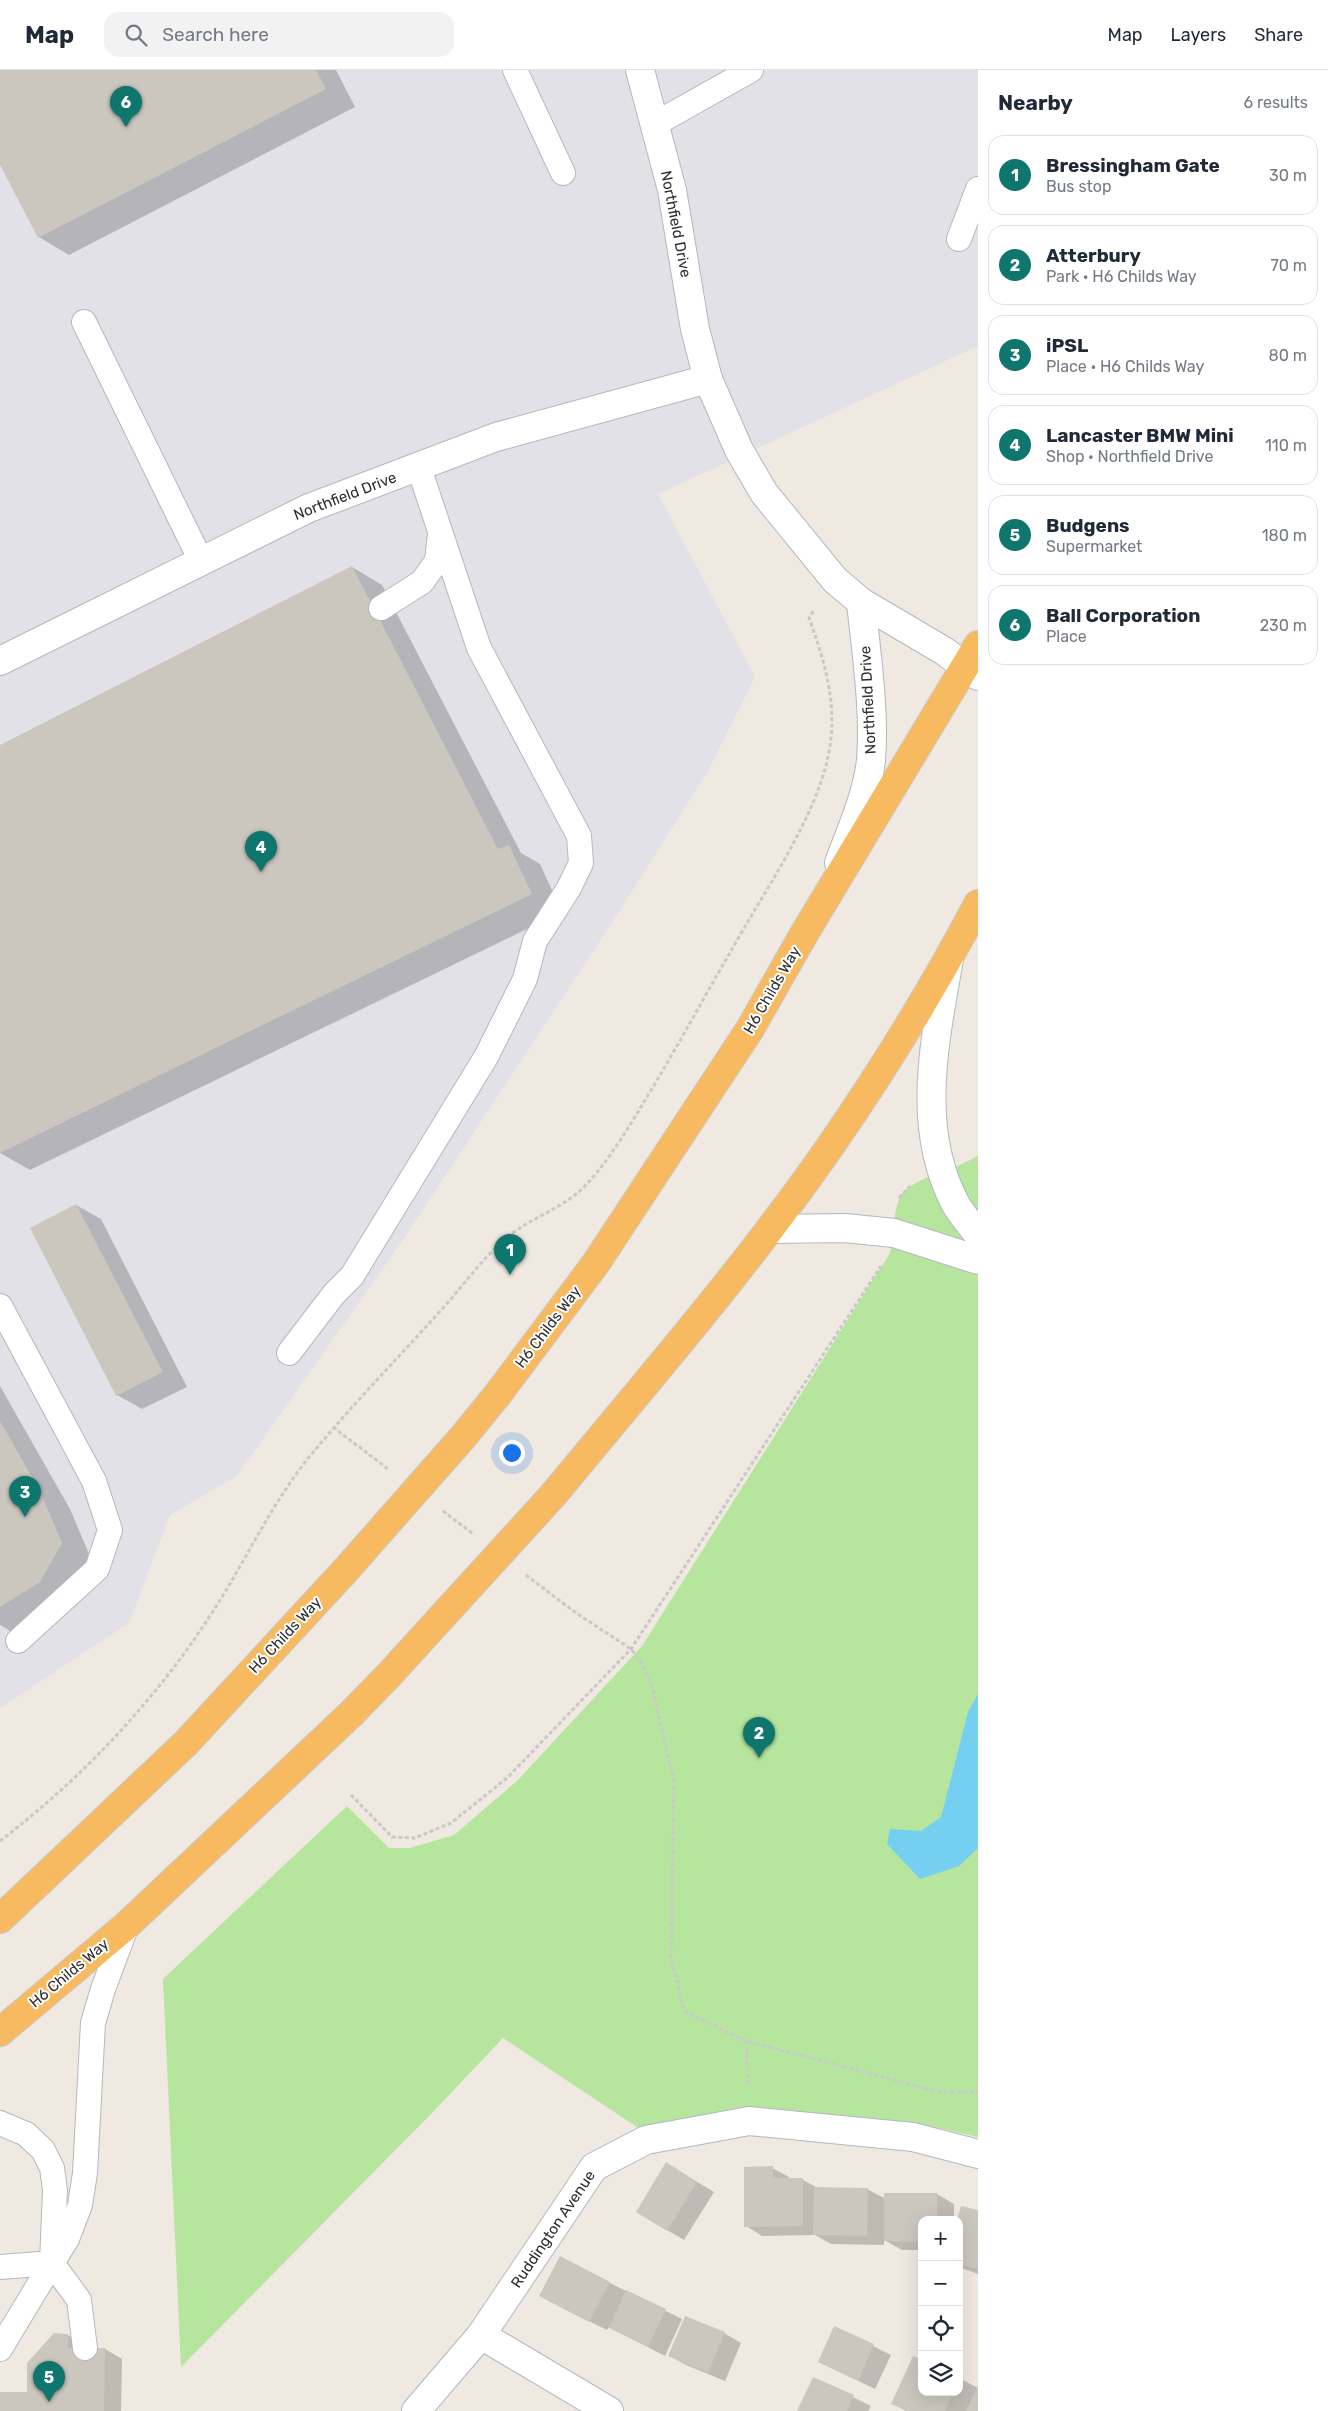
<!DOCTYPE html>
<meta charset="utf-8">
<style>
body{margin:0;font-family:Rubik,sans-serif;background:#f2f2f3;color:#1f2937}
.controls{position:absolute;right:15px;bottom:15px;display:grid;overflow:hidden;border-radius:10px;box-shadow:0 5px 20px #0002}
.controls button{width:45px;height:45px;display:grid;place-items:center;padding:0;border:0;border-bottom:1px solid #e0e1e3;background:#fff;color:#1f2937;font:25px sans-serif}
.you{position:absolute;left:511px;top:1382px;width:18px;height:18px;margin:-12px;border:4px solid #fff;border-radius:50%;background:#1a73e8;box-shadow:0 0 0 8px #1a73e833}
.badge{display:grid;place-items:center;width:32px;height:32px;border-radius:50%;background:#0f766e;color:#fff;font-size:16px;font-weight:700}
.pin{position:absolute;translate:-50% -41px;filter:drop-shadow(0 1px 2px #0008)}
.pin::after{content:'';position:absolute;top:26px;width:18px;height:15px;background:inherit;clip-path:polygon(0 0,100% 0,50% 100%)}
.list{margin:0;padding:0;list-style:none}
h2{display:flex;justify-content:space-between;align-items:center;height:65px;margin:0;padding:0 20px;font-size:21px}
h2 small{font-size:16px;font-weight:400;color:#747a83}
.list li{display:grid;grid-template-columns:32px 1fr auto;gap:15px;align-items:center;box-sizing:border-box;height:80px;margin:0 10px 10px;padding:0 10px;border:1px solid #e0e1e3;border-radius:15px}
.list b{display:block;font-size:19px;white-space:nowrap}
.list p{margin:0;font-size:16px;white-space:nowrap;color:#747a83}
.list em{font-size:16px;font-style:normal;color:#747a83}
.icon{flex:none;width:28px;height:28px;fill:none;stroke:currentColor;stroke-width:2;stroke-linecap:round;stroke-linejoin:round}
.map{position:relative;flex:none;width:978px;height:2341px;overflow:hidden}
header{display:flex;align-items:center;gap:30px;box-sizing:border-box;height:70px;padding:0 25px;background:#fff;border-bottom:1px solid #e0e1e3}
header strong{font-size:24px}
nav{display:flex;gap:28px;margin-inline-start:auto;font-size:18px}
.search{width:350px;height:45px;background:#f2f2f3;display:flex;align-items:center;gap:12px;box-sizing:border-box;padding:0 18px;border-radius:15px;color:#747a83;font-size:19px}
main{display:flex}
aside{flex:1;background:#fff}
.map>svg:first-child{display:block}
.industrial{fill:#e3e1e8}
.green{fill:#b6e59e}
.water{fill:#75cff0}
.shadow{fill:#0003}
.building{fill:#cbc7bf}
.lines{fill:none;stroke-linecap:round;stroke-linejoin:round}
.service-casing{stroke:#b4b7c1;stroke-width:26}
.minor-casing{stroke:#b4b7c1;stroke-width:30}
.trunk-casing{stroke:#c9c9c9;stroke-width:30}
.path{stroke:#c9c9c9;stroke-width:3;stroke-dasharray:4 2.5;stroke-linecap:butt}
.service{stroke:#fff;stroke-width:24}
.minor{stroke:#fff;stroke-width:28}
.trunk{stroke:#f8ba60;stroke-width:28}
.trunk-bridge-casing{stroke:#c9c9c9;stroke-width:30;stroke-linecap:butt}
.trunk-bridge{stroke:#f8ba60;stroke-width:28}
.labels{text-anchor:middle;stroke-width:4;stroke-linejoin:round;paint-order:stroke}
.street-label{font-size:15px;fill:#2e2e2e;stroke:#fff}
</style>
<header>
<strong>Map</strong>
<div class="search"><svg class="icon" aria-label="search" viewBox="0 0 24 24"><circle cx="10" cy="10" r="6"/><path d="M15 15l6 6"/></svg>Search here</div>
<nav><a>Map</a><a>Layers</a><a>Share</a></nav>
</header>
<main>
<div class="map">
<svg width="978" height="2341" viewBox="0 0 978 2341">
<rect width="100%" height="100%" fill="#efe9e1"/>
<path class="industrial" d="M0 0H978V276L658 424 755 607 708 701 619 842 405 1167 237 1406 170 1445 129 1553 0 1638Z"/>
<path class="green" d="M978 1085V2067L917 2053 732 2041 646 2063 503 1968 431 2044 181 2297 163 1909 347 1736 389 1778H410L454 1765 518 1710 642 1576 890 1183C893 1166 893 1146 899 1129 906 1108 960 1100 978 1085Z"/>
<path class="water" d="M978 1624V1778L959 1796 920 1809 887 1774 890 1759 921 1761 941 1747 968 1642Z"/>
<g class="shadow">
<path d="M0 0H336L355 37 69 185 39 167 0 92Z"/>
<path d="M352 497 382 515 521 783 540 794 562 842 30 1100 0 1083V677Z"/>
<path d="M76 1135 101 1149 187 1317 142 1339 117 1325Z"/>
<path d="M0 1316 70 1439 92 1491 15 1564 0 1555Z"/>
<path d="M772 2098 789 2107V2110H803L818 2118 867 2119 886 2129 937 2124 954 2134V2150H922V2180H902L884 2170V2175L831 2174 815 2165 762 2166 746 2156Z"/>
<path d="M684 2104 714 2122 684 2170 667 2160Z"/>
<path d="M962 2138 978 2142V2204L959 2197V2150Z"/>
<path d="M560 2188 682 2249 665 2286 609 2257 607 2260 557 2235Z"/>
<path d="M835 2257 891 2285 875 2319 819 2292Z"/>
<path d="M724 2263 741 2273 725 2311 686 2295 670 2286Z"/>
<path d="M68 2265 76 2270V2279H105L122 2289 121 2341H0V2323H29Z"/>
<path d="M814 2308 871 2336 868 2341H799Z"/>
<path d="M959 2308 978 2318V2341H906L893 2333 922 2322H959Z"/>
</g>
<g class="building">
<path d="M0 0H316L326 19 38 168 0 95Z"/>
<path d="M352 496 498 779 509 775 532 824 0 1083V675Z"/>
<path d="M76 1134 163 1302 116 1326 30 1158Z"/>
<path d="M0 1351 40 1421 62 1473 40 1512 0 1537Z"/>
<path d="M666 2092 697 2112 667 2161 636 2142Z"/>
<path d="M773 2096V2108H803V2156L744 2157V2097Z"/>
<path d="M814 2117 868 2118 867 2166 813 2165Z"/>
<path d="M884 2123H937V2150H922V2172L884 2171Z"/>
<path d="M961 2136 978 2140V2199L959 2195V2150H957Z"/>
<path d="M560 2186 610 2212 589 2252 539 2226Z"/>
<path d="M626 2220 666 2239 648 2277 609 2258Z"/>
<path d="M685 2246 725 2262 708 2303 668 2286Z"/>
<path d="M834 2256 874 2274 858 2311 818 2292Z"/>
<path d="M54 2263 68 2264V2278H105L104 2341H0V2322H27V2293Z"/>
<path d="M913 2286 922 2290V2322H953L945 2341H907L891 2334Z"/>
<path d="M813 2307 854 2325 847 2341H797Z"/>
<path d="M978 2315V2341H966Z"/>
</g>
<g class="lines">
<defs>
<g id="service">
<path d="M515 0 563 103"/>
<path d="M655 54 751 0"/>
<path d="M959 169 978 119"/>
<path d="M84 252 201 491"/>
<path d="M381 538 422 512 437 491 440 464"/>
<path d="M0 1236 94 1411 110 1460 97 1499 18 1571"/>
<path d="M289 1283 334 1224 352 1206 486 987 525 909 535 871 569 818 581 793 579 766 479 578 419 398"/>
<path d="M0 2053 26 2064 43 2080 52 2098 55 2120 52 2193 0 2279"/>
<path d="M52 2193 79 2230 85 2278"/>
<path d="M0 2197 52 2193 67 2169 80 2135 85 2103 93 1953 103 1919 127 1855"/>
</g>
<g id="minor">
<path d="M640 0 672 120 695 259 708 309 739 380 764 423 835 510 861 532 944 581 978 606"/>
<path d="M0 591 309 438 496 367 708 309"/>
<path d="M839 793C851 760 867 726 871 690 875 641 866 581 861 532"/>
<path d="M949 889C935 971 915 1056 955 1133 961 1144 970 1154 978 1164"/>
<path d="M770 1159 845 1158 894 1163 978 1190"/>
<path d="M481 2265 609 2341"/>
<path d="M416 2341 481 2265 594 2097 646 2070 749 2051 913 2067 978 2084"/>
</g>
<g id="trunk">
<path d="M498 1324 596 1193 750 959 804 864 978 575"/>
<path d="M554 1424C647 1311 743 1201 827 1081 882 1002 933 919 978 834"/>
<path d="M0 1849 186 1673 344 1502"/>
<path d="M0 1962 127 1855 352 1643 388 1606"/>
</g>
</defs>
<use href="#service" class="service-casing"/>
<use href="#minor" class="minor-casing"/>
<use href="#trunk" class="trunk-casing"/>
<g class="path">
<path d="M899 1128 910 1116"/>
<path d="M333 1357 388 1399"/>
<path d="M443 1441 472 1463"/>
<path d="M526 1505 576 1543 631 1579 643 1595 653 1621 674 1711 671 1887 685 1942 746 1971 940 2022H978"/>
<path d="M351 1725 392 1767 415 1768 451 1753 507 1708 631 1579 881 1196"/>
<path d="M0 1771C89 1703 167 1618 225 1522 252 1477 276 1428 310 1386 352 1335 398 1288 443 1238 463 1216 481 1190 504 1170 528 1148 562 1140 586 1115 610 1089 629 1057 647 1027 676 979 703 929 731 881 763 823 817 747 829 682 838 635 825 592 809 548L815 539"/>
<path d="M746 1971 748 2016"/>
</g>
<use href="#service" class="service"/>
<use href="#minor" class="minor"/>
<use href="#trunk" class="trunk"/>
<defs>
<g id="trunk-bridge">
<path d="M344 1502 463 1367 498 1324"/>
<path d="M388 1606 554 1424"/>
</g>
</defs>
<use href="#trunk-bridge" class="trunk-bridge-casing"/>
<use href="#trunk-bridge" class="trunk-bridge"/>
</g>
<g class="labels">
<g class="street-label">
<text transform="translate(676 154) rotate(79)" y="5">Northfield Drive</text>
<text transform="translate(345 426) rotate(-21)" y="5">Northfield Drive</text>
<text transform="translate(868 630) rotate(-93)" y="5">Northfield Drive</text>
<text transform="translate(772 920) rotate(-60)" y="5">H6 Childs Way</text>
<text transform="translate(548 1257) rotate(-53)" y="5">H6 Childs Way</text>
<text transform="translate(285 1565) rotate(-47)" y="5">H6 Childs Way</text>
<text transform="translate(69 1903) rotate(-40)" y="5">H6 Childs Way</text>
<text transform="translate(553 2159) rotate(-56)" y="5">Ruddington Avenue</text>
</g>
</g>
</svg>
<div class="controls">
<button>+</button>
<button>−</button>
<button><svg class="icon" aria-label="locate" viewBox="0 0 24 24"><circle cx="12" cy="12" r="6"/><path d="M12 2v4M12 18v4M2 12h4M18 12h4"/></svg></button>
<button><svg class="icon" aria-label="layers" viewBox="0 0 24 24"><path d="M12 4l9 5-9 5-9-5zM3 14l9 5 9-5"/></svg></button>
</div>
<div class="you"></div>
<div class="pin badge" style="left:510px;top:1205px">1</div>
<div class="pin badge" style="left:759px;top:1688px">2</div>
<div class="pin badge" style="left:25px;top:1447px">3</div>
<div class="pin badge" style="left:261px;top:802px">4</div>
<div class="pin badge" style="left:49px;top:2332px">5</div>
<div class="pin badge" style="left:126px;top:57px">6</div>
</div>
<aside>
<h2>Nearby<small>6 results</small></h2>
<ul class="list">
<li><span class="badge">1</span><div><b>Bressingham Gate</b><p>Bus stop</p></div><em>30 m</em></li>
<li><span class="badge">2</span><div><b>Atterbury</b><p>Park · H6 Childs Way</p></div><em>70 m</em></li>
<li><span class="badge">3</span><div><b>iPSL</b><p>Place · H6 Childs Way</p></div><em>80 m</em></li>
<li><span class="badge">4</span><div><b>Lancaster BMW Mini</b><p>Shop · Northfield Drive</p></div><em>110 m</em></li>
<li><span class="badge">5</span><div><b>Budgens</b><p>Supermarket</p></div><em>180 m</em></li>
<li><span class="badge">6</span><div><b>Ball Corporation</b><p>Place</p></div><em>230 m</em></li>
</ul>
</aside>
</main>
